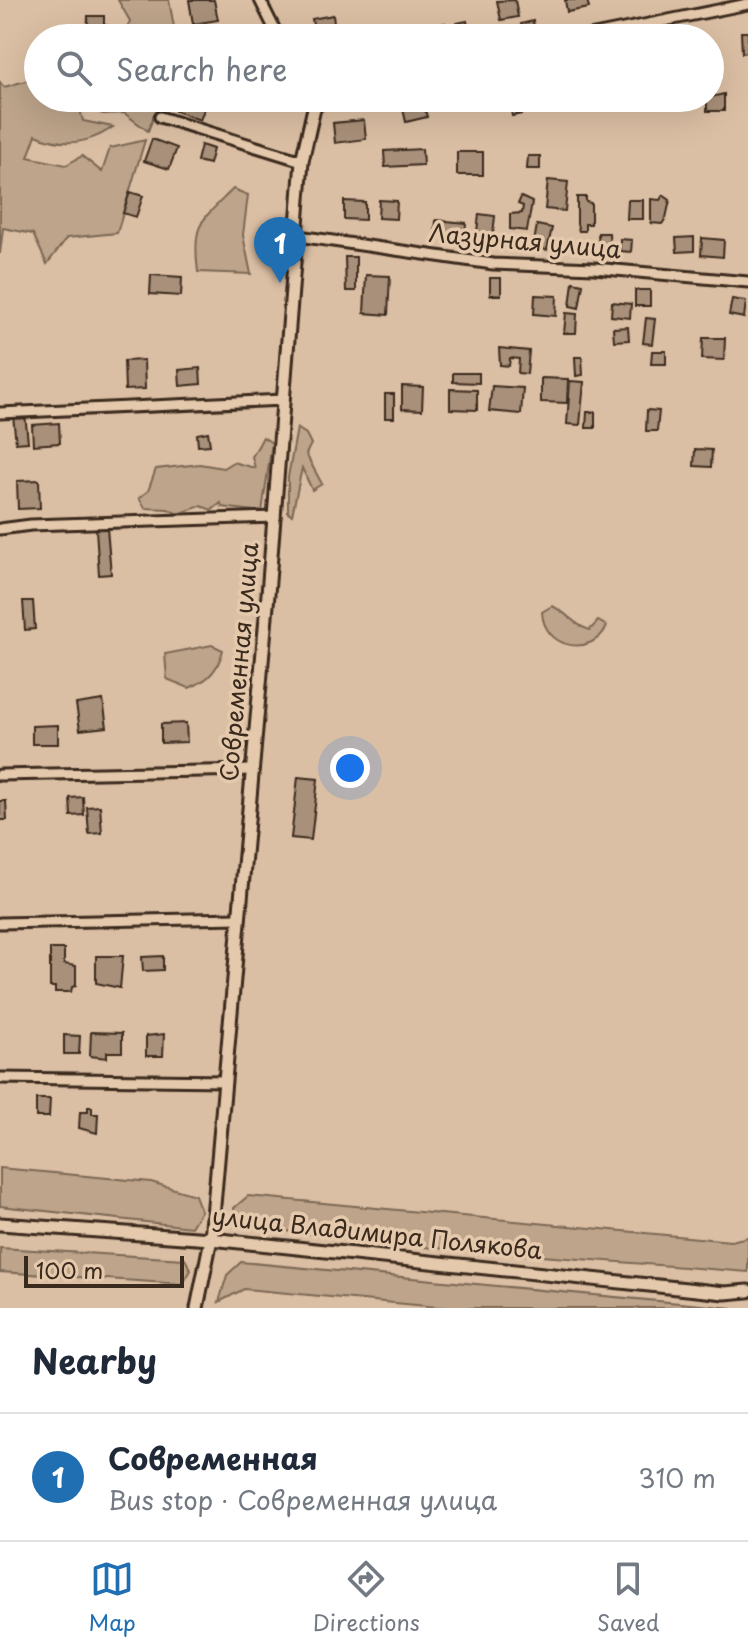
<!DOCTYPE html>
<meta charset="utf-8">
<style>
body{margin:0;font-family:"Playpen Sans",sans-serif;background:#f6f6f7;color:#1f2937}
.scale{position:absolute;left:24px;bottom:20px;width:160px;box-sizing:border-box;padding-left:8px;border:4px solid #3b2a1e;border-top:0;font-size:22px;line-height:28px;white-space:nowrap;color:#3b2a1e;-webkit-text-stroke:6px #e5c9ac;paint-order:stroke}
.you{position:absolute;left:350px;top:768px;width:28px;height:28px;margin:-20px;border:6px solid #fff;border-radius:50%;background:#1a73e8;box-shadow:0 0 0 12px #1a73e833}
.badge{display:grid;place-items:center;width:52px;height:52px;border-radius:50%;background:#1f6fb2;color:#fff;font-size:26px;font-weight:700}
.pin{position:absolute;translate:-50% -66px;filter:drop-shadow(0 2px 4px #0008)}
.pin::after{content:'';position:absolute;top:42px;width:28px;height:24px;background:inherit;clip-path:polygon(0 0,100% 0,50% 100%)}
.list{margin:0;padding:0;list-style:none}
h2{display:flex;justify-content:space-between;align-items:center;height:104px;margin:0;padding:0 32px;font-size:34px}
h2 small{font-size:26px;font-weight:400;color:#747a83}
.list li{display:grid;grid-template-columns:52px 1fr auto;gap:24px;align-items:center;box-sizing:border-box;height:128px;padding:0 32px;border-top:2px solid #e0e1e3}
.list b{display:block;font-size:30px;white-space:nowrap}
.list p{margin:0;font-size:26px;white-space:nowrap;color:#747a83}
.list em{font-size:26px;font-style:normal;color:#747a83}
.icon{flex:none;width:44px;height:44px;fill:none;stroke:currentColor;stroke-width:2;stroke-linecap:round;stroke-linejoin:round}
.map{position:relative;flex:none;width:748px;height:1308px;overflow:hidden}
.search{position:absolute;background:#fff;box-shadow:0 8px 32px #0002;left:24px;right:24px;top:24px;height:88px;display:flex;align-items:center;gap:20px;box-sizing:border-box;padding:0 28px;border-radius:44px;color:#747a83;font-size:30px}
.sheet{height:232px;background:#fff}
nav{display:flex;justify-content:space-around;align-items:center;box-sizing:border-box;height:112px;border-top:2px solid #e0e1e3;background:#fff;font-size:22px;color:#747a83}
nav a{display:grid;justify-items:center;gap:4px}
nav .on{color:#1f6fb2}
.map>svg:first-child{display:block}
.green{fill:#bda48a;stroke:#7c6754;stroke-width:2}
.building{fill:#a9907a;stroke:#3b2a1e;stroke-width:2}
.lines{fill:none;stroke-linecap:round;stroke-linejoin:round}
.minor-casing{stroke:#3b2a1e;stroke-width:15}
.tertiary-casing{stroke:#3b2a1e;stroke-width:17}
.minor{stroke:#e5c9ac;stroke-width:9}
.tertiary{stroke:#e5c9ac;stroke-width:11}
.labels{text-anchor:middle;stroke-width:7;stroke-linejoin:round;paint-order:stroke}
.street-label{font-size:24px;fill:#3b2a1e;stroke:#e5c9ac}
</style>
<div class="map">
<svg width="748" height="1308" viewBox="0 0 748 1308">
<rect width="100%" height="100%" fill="#dbbfa4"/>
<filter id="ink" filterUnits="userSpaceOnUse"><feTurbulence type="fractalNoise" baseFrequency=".0125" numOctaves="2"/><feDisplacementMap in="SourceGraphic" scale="16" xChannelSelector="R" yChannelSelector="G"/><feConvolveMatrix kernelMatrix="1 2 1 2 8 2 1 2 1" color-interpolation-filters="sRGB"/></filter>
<g filter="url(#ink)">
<g class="green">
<path d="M118 0H169L176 38H123L130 21Z"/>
<path d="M38 50V98H161L148 131 124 113 103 114 79 105 83 121 113 127C89 144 63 147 36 135L28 157 66 165 82 156 102 172 110 148 145 140 117 233 67 238 47 264 33 234 3 228 0 254V82L4 87 29 80Z"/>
<path d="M233 189 248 195 243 235 251 274 198 272C192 223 200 222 233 189Z"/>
<path d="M297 428 306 434 311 444 306 454 322 484 312 490 302 468 292 515 288 513V477Z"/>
<path d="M263 437 272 443 262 512 222 507 221 503 212 510 201 506 178 514 168 509 145 508 139 498 148 491 156 469 200 464 223 468 233 462 255 468 252 457Z"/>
<path d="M552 606C567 612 574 626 590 630L598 621 607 626C593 657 544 650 542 612Z"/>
<path d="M212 645 223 650C218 670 209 680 189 688L167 679 165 654Z"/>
<path d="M0 1168 151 1182 195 1195 201 1211 191 1227 0 1206Z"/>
<path d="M248 1196 731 1241 748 1237V1272L423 1247 235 1225 234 1208Z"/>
<path d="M0 1248 185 1259 191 1270 183 1284 0 1272Z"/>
<path d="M241 1262 733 1308H448L244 1289 219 1302 227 1275Z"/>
</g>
<g class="building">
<path d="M189 0H214L218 20 193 24Z"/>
<path d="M515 0 518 17 501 20 497 1Z"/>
<path d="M565 0H587L589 8 567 12Z"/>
<path d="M333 15 336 38H315L312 19Z"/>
<path d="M88 16H104V25L110 26 109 37H87Z"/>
<path d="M467 21 470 37 460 38 457 23Z"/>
<path d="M533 21 535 33 523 35 521 24Z"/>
<path d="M367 22 369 38H354L351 24Z"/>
<path d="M445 23 448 38H432L430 27Z"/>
<path d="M409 27 412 38H383L382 33Z"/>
<path d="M502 27 504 38H485L483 31Z"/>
<path d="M741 32H748V52L742 53Z"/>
<path d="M724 94V111H707V98Z"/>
<path d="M180 98 206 104 200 120 175 111Z"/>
<path d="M359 98H391V99L335 110 334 103Z"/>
<path d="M422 98 427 117 406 122 401 100Z"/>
<path d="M509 98H519L522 114 512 116Z"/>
<path d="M364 120 366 139 335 143 333 123Z"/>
<path d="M152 139 177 148 169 169 144 161Z"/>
<path d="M201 145 213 149 209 164 197 161Z"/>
<path d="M422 149 423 165 385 167 384 151Z"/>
<rect x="457" y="152" width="26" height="23"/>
<path d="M528 156H540V169H527Z"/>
<path d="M548 180 568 182 565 211 545 209Z"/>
<path d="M130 192 143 196 136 217 123 213Z"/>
<path d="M663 195 670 200 666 218 662 224 651 223V199L660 200Z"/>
<path d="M521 197 532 202 527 231 510 229V214L522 213 523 206 518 204Z"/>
<path d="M577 197H586V202L591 203V224H585V231H579L577 224Z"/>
<path d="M379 200 397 201 396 219 378 218Z"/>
<path d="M628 200H643V219H627Z"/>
<path d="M344 201 365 202V220L344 219Z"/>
<path d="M479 214 495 216 493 234 477 232Z"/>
<path d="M436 220 466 223 465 236 435 233Z"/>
<path d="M537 225 552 228 547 250 533 248Z"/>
<path d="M598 233H609L610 251 599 252Z"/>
<path d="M694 237V251L677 252 676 238Z"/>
<path d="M702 238 724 240 723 257 701 255Z"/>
<path d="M620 239 632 240 631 252 620 251Z"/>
<path d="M345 257H356V291H346Z"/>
<path d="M151 275 182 277 181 296 150 294Z"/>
<path d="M366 275 390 276 388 315 364 313Z"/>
<rect x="490" y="278" width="11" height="17"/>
<path d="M573 282 583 284 579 308 570 306Z"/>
<rect x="635" y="290" width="15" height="16"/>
<path d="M535 295 557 296 556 316 534 314Z"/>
<path d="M732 299 746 301 744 318 729 315Z"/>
<path d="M612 302 631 304 630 318 611 316Z"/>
<path d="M566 313 577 314 576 333H564Z"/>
<path d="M646 318 655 319 652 344 643 343Z"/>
<path d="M628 327 629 340 614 341 613 328Z"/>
<path d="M703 338H725L724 360 702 359Z"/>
<path d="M499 348 529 351 527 374 518 373 519 359 510 358 509 366 500 365Z"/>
<path d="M652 351H666V364H651Z"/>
<path d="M575 357H582L583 375 576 376Z"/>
<path d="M144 360 145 389 125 390 124 361Z"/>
<path d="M200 368 201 384 180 386 179 370Z"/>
<path d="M453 373H479V383L453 382Z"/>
<path d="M541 378 568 379 567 403 541 402Z"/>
<path d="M570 381 584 382 580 425 567 424Z"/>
<path d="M402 386 423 387 422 410 402 409Z"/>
<path d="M492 386 523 388 521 414 489 411Z"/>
<path d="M450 389 477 390V410L450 409Z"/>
<rect x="385" y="394" width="9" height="24"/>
<path d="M647 410 659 411 657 431H646Z"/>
<path d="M587 412H595V428H586Z"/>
<path d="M25 414 28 442 16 443 13 416Z"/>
<path d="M59 423 60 443 33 445 32 425Z"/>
<path d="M208 432 210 445 198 446 197 434Z"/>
<path d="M695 449 712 450 711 467 694 466Z"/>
<path d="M39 480 40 508 18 509 17 481Z"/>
<path d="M107 528 111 574 99 575 96 529Z"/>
<path d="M23 601H33L35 629 25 630Z"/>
<path d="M103 700 107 727 80 730 76 704Z"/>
<path d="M186 723 187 742 161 743V724Z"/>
<path d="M58 725V744H32V726Z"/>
<path d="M298 777 318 779 311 840 291 838Z"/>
<path d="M83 797 84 815 71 816 70 798Z"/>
<path d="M0 801H6L7 820H0Z"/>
<path d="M100 806 102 833 89 834 87 807Z"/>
<path d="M50 949H64V964L76 966V986L72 987 71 992H55V987H50Z"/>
<path d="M96 956H123L120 988 96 983Z"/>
<path d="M163 956V970L143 971 142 957Z"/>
<path d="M91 1032 122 1033V1052H107V1058L90 1056Z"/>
<path d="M164 1034 163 1056H146V1036Z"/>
<path d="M64 1035 80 1036 79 1054H64Z"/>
<path d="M36 1099H50L49 1117H36Z"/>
<path d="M88 1107H92V1114H98L97 1133 79 1128 80 1112H88Z"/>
</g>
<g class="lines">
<defs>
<g id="minor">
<path d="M260 0 279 38"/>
<path d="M579 38 748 4"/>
<path d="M309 98 314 108 329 98"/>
<path d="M160 117 302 161"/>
<path d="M298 236 493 264 594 268 748 282"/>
<path d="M0 413 284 400"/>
<path d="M0 529 31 525 275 517"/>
<path d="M0 775 253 770"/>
<path d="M0 923 239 918"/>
<path d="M0 1078 225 1081"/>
</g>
<g id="tertiary">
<path d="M0 1224 211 1239 725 1293 748 1291"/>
<path d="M197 1308 211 1239 268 594 302 161 314 108"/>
</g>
</defs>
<use href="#minor" class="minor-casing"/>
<use href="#tertiary" class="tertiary-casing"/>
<use href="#minor" class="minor"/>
<use href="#tertiary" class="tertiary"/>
</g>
</g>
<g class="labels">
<g class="street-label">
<text transform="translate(525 242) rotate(5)" y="8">Лазурная улица</text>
<text transform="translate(240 662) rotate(-85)" y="8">Современная улица</text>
<text transform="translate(377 1234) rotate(6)" y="8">улица Владимира Полякова</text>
</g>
</g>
</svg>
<div class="scale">100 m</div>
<div class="you"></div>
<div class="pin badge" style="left:280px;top:283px">1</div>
<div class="search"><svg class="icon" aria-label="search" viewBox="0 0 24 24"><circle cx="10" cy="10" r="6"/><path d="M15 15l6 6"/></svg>Search here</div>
</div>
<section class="sheet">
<h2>Nearby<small></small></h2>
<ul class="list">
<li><span class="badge">1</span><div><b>Современная</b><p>Bus stop · Современная улица</p></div><em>310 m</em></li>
</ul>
</section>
<nav>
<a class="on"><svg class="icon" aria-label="map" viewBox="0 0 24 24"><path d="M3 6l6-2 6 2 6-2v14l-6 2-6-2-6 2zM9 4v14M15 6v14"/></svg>Map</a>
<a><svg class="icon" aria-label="directions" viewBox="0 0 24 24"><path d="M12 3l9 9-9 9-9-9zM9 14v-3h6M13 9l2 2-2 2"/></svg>Directions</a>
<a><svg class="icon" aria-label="saved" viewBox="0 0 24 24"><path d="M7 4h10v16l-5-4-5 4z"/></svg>Saved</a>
</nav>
